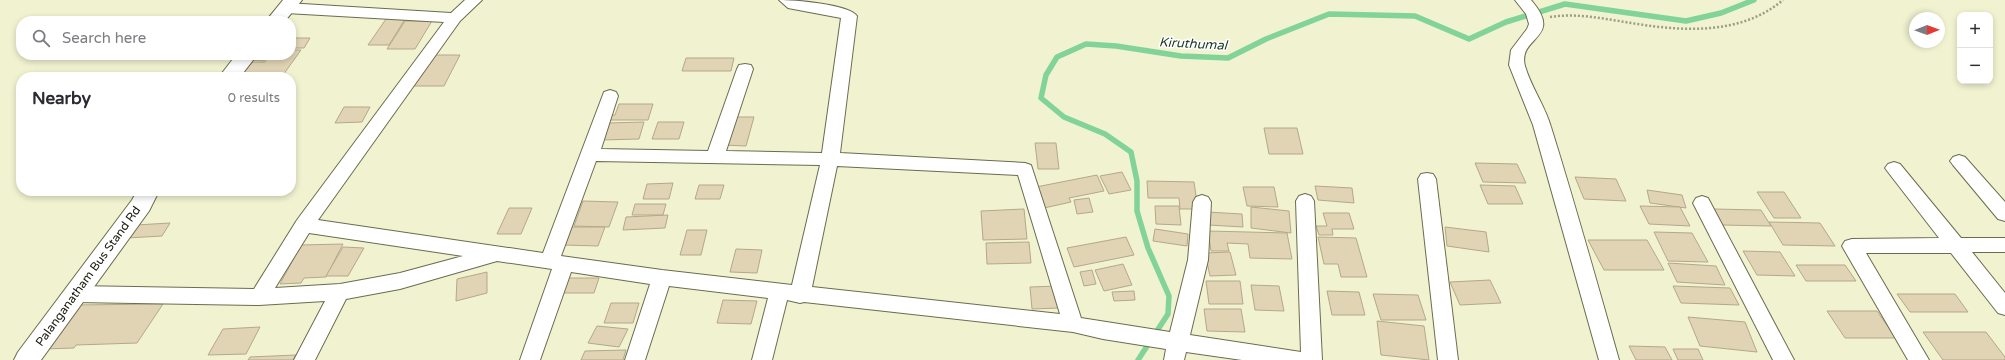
<!DOCTYPE html>
<meta charset="utf-8">
<style>
body{margin:0;font-family:"Varela Round",sans-serif;background:#f7f7f7;color:#2b2b33}
.controls{position:absolute;right:12px;top:12px;display:grid;overflow:hidden;border-radius:8px;box-shadow:0 2px 6px #0003}
.controls button{width:36px;height:36px;display:grid;place-items:center;padding:0;border:0;border-bottom:1px solid #e1e1e2;background:#fff;color:#2b2b33;font:20px sans-serif}
.compass{position:absolute;left:1909px;top:12px;width:36px;height:36px;border-radius:50%;background:#fff;box-shadow:0 2px 6px #0003;rotate:89deg}
.list{margin:0;padding:0;list-style:none}
h2{display:flex;justify-content:space-between;align-items:center;height:52px;margin:0;padding:0 16px;font-size:17px}
h2 small{font-size:13px;font-weight:400;color:#7c7c81}
.icon{flex:none;width:22px;height:22px;fill:none;stroke:currentColor;stroke-width:2;stroke-linecap:round;stroke-linejoin:round}
.map{position:relative;flex:none;width:2005px;height:360px;overflow:hidden}
.search{position:absolute;background:#fff;box-shadow:0 2px 6px #0003;left:16px;top:16px;width:280px;height:44px;display:flex;align-items:center;gap:10px;box-sizing:border-box;padding:0 14px;border-radius:16px;color:#7c7c81;font-size:15px}
.panel{position:absolute;background:#fff;box-shadow:0 2px 6px #0003;left:16px;top:72px;width:280px;height:124px;border-radius:16px}
.map>svg:first-child{display:block}
.lines{fill:none;stroke-linecap:round;stroke-linejoin:round}
.stream{stroke:#81d397;stroke-width:5.5}
.building{fill:#e1d4b5;stroke:#b4a88a}
.minor-casing{stroke:#6b6c4e;stroke-width:2}
.tertiary-casing{stroke:#6b6c4e;stroke-width:2}
.path{stroke:#9c9e84;stroke-width:2.5;stroke-dasharray:2 2;stroke-linecap:butt}
.minor{fill:#fff;fill-rule:evenodd}
.tertiary{fill:#fff;fill-rule:evenodd}
.labels{text-anchor:middle;stroke-width:3;stroke-linejoin:round;paint-order:stroke}
.street-label{font-size:12px;fill:#1b1b0f;stroke:#fff}
.water-label{font-size:13px;font-style:italic;fill:#163821;stroke:#fff}
</style>
<div class="map">
<svg width="2005" height="360" viewBox="0 0 2005 360">
<rect width="100%" height="100%" fill="#f0f2d0"/>
<g class="lines">
<path class="stream" d="M1138 360 1168 314 1169 296 1148 248 1137 211V181L1131 152 1105 134 1064 117 1041 98 1046 75 1057 57 1086 44 1116 46 1181 56 1228 58 1266 39 1329 14 1415 16 1469 39 1506 22 1565 4 1686 21 1721 13 1754 0"/>
</g>
<g class="building">
<path d="M386 19H405L389 45H368Z"/>
<path d="M405 21H432L415 49H387Z"/>
<path d="M291 38H310L304 48H291Z"/>
<path d="M291 50H301L283 75H242L252 62H265L270 55H291Z"/>
<path d="M256 55H269L264 61 252 60Z"/>
<path d="M430 55H460L444 86H413Z"/>
<path d="M686 58H734L731 71H682Z"/>
<path d="M619 104H653L648 120H604L606 115H615Z"/>
<path d="M344 107H370L362 122 335 123Z"/>
<path d="M730 117H754L746 146 722 145Z"/>
<path d="M644 122 639 139 601 140 607 123Z"/>
<path d="M658 122H684L679 139H652Z"/>
<path d="M1264 128H1297L1303 154H1269Z"/>
<path d="M1035 143H1056L1059 169H1038Z"/>
<path d="M1475 163 1517 164 1526 183 1483 182Z"/>
<path d="M1122 172 1131 190 1109 194 1100 176Z"/>
<path d="M1097 175 1104 191 1069 198 1071 202 1044 208 1036 187Z"/>
<path d="M1575 177 1616 179 1626 201 1584 199Z"/>
<path d="M1147 181 1194 182 1198 209H1180L1179 198H1148Z"/>
<path d="M673 183 669 199H643L647 184Z"/>
<path d="M699 185H724L720 199H695Z"/>
<path d="M1480 185 1515 186 1523 204H1488Z"/>
<path d="M1315 186 1352 188 1354 203 1318 200Z"/>
<path d="M1243 187H1274L1278 207 1247 206Z"/>
<path d="M1647 190 1682 195 1686 208 1650 203Z"/>
<path d="M1757 192H1784L1801 218H1774Z"/>
<path d="M1089 198 1093 212 1077 214 1074 200Z"/>
<path d="M583 201 618 202 609 227 574 226Z"/>
<path d="M635 204H666L663 215H632Z"/>
<path d="M1155 206H1179L1181 225 1156 224Z"/>
<path d="M1640 206 1680 207 1690 226 1649 224Z"/>
<path d="M1251 207 1289 211 1291 233 1251 228Z"/>
<path d="M509 208H532L521 234H497Z"/>
<path d="M1024 209 1027 239 983 240 981 211Z"/>
<path d="M1713 209 1761 210 1771 226 1722 225Z"/>
<path d="M1207 212 1242 214 1243 227 1208 225Z"/>
<path d="M1323 213H1349L1354 229H1332L1333 235H1319L1316 226H1327Z"/>
<path d="M668 215 665 228 623 230 626 217Z"/>
<path d="M1769 222 1820 223 1835 246 1783 245Z"/>
<path d="M170 223 162 236 127 238 136 225Z"/>
<path d="M571 227H605L598 246 564 245Z"/>
<path d="M1445 227 1486 232 1489 252 1447 246Z"/>
<path d="M1155 229 1188 234 1187 246 1153 241Z"/>
<path d="M687 230H707L701 255H680Z"/>
<path d="M1208 231 1287 233 1292 259 1250 258 1248 244 1227 243 1229 251H1211Z"/>
<path d="M1654 232 1692 233 1708 262 1668 261Z"/>
<path d="M1126 237 1134 255 1074 267 1067 248Z"/>
<path d="M1318 237 1356 238 1367 277H1341L1338 264H1324Z"/>
<path d="M1588 240H1647L1664 270H1604Z"/>
<path d="M1029 242 1031 263 987 264 986 243Z"/>
<path d="M343 244 326 277 304 278 301 283 280 284 301 245Z"/>
<path d="M343 247 364 248 348 276H326Z"/>
<path d="M736 249 762 250 757 273 730 272Z"/>
<path d="M1743 251 1780 252 1795 276 1757 275Z"/>
<path d="M1230 252 1236 275 1210 276 1205 253Z"/>
<path d="M1668 263 1716 266 1725 285 1677 282Z"/>
<path d="M1123 264 1132 285 1104 291 1095 270Z"/>
<path d="M1796 265H1845L1856 281H1806Z"/>
<path d="M1092 270 1096 284 1084 286 1080 272Z"/>
<path d="M487 272V293L456 301 457 279Z"/>
<path d="M564 278H599L594 293H558Z"/>
<path d="M1490 280 1501 303 1460 305 1450 282Z"/>
<path d="M1206 281H1240L1243 304H1209Z"/>
<path d="M1251 285 1279 286 1284 311 1255 310Z"/>
<path d="M1058 286 1060 308 1032 309 1030 287Z"/>
<path d="M1673 286 1730 288 1739 305 1681 303Z"/>
<path d="M1134 291 1135 300 1114 301 1112 292Z"/>
<path d="M1327 291 1359 292 1365 315H1332Z"/>
<path d="M1373 294 1418 295 1426 320H1381Z"/>
<path d="M1897 294H1955L1968 312H1910Z"/>
<path d="M723 300 757 301 751 324 717 323Z"/>
<path d="M611 303H639L633 323H604Z"/>
<path d="M163 304 137 343 76 345 74 348 43 349 74 305Z"/>
<path d="M1204 309H1241L1245 332 1207 331Z"/>
<path d="M1827 311H1877L1896 338H1845Z"/>
<path d="M1688 317 1745 322 1757 352 1700 346Z"/>
<path d="M1377 321 1424 326 1429 360 1381 355Z"/>
<path d="M597 326 628 329 619 347 588 343Z"/>
<path d="M260 327 246 354 208 355 223 329Z"/>
<path d="M1923 332H1986L2005 357V360H1943Z"/>
<path d="M1629 346 1665 347 1672 360H1636Z"/>
<path d="M1673 349H1698L1703 360H1678Z"/>
<path d="M626 350 623 360H581L585 351Z"/>
<path d="M296 355 293 360H248L250 357Z"/>
</g>
<g class="lines">
<defs>
<g id="minor">
<path d="M465 0H482L460 21 318 220 543 253 604 92 610 90 616 92 618 96 601 149 708 151 737 69 739 65 745 64 751 65 753 69 726 151 822 153 841 18 788 8 779 0C794 0 848 4 857 16L840 153 1025 163 1031 165 1081 318 1170 332 1188 260 1193 202 1196 197 1202 195 1208 197 1211 202 1208 260 1190 335 1301 352 1296 201 1299 196 1305 194 1311 196 1314 201 1322 360H1242L1186 352 1184 360H1164L1166 349 1103 339 1073 332 804 302 800 303 787 300 772 360H752L768 298 669 286 645 360H625L650 284 571 272 540 360H520L552 269 497 261 400 289 346 299 315 360H294L325 301 259 305 75 302 68 300 65 294 68 288 75 286 254 289 297 220 444 22 286 13 281 11 278 8 281 5 286 3 451 13ZM596 161 820 165 792 285 662 270 561 256ZM837 166 1018 175 1060 314 812 287ZM309 233 463 256 400 273 340 284 275 288Z"/>
<path d="M1515 0H1531C1565 39 1517 36 1525 66 1531 87 1545 106 1551 127 1575 204 1597 282 1619 360H1599L1533 125 1509 65 1511 50 1527 29 1529 24 1526 14Z"/>
<path d="M1959 155 1965 157 2005 202V221L1998 219 1953 165 1950 161 1953 157Z"/>
<path d="M1894 162 1900 164 1961 238H2005V252H1972L2005 293V315L1998 313 1951 253H1866L1929 360H1908L1842 246 1845 241 1852 239 1939 238 1888 172 1885 168 1888 164Z"/>
<path d="M1427 173 1433 174 1436 179 1458 360H1438L1418 179 1421 174Z"/>
<path d="M1702 196 1708 198 1794 360H1773L1693 203 1696 198Z"/>
</g>
<g id="tertiary">
<path d="M283 0H302L285 21H266Z"/>
<path d="M236 55H257L240 77H219Z"/>
<path d="M137 191H159L149 211 41 360H14L18 352 132 200Z"/>
</g>
</defs>
<use href="#minor" class="minor-casing"/>
<use href="#tertiary" class="tertiary-casing"/>
<path class="path" d="M1550 17C1575 13 1600 18 1625 22 1678 31 1739 37 1783 0"/>
<use href="#minor" class="minor"/>
<use href="#tertiary" class="tertiary"/>
</g>
<g class="labels">
<g class="street-label">
<text transform="translate(88 276) rotate(-54)" y="4">Palanganatham Bus Stand Rd</text>
</g>
<g class="water-label">
<text transform="translate(1193 43) rotate(3)" y="5">Kiruthumal</text>
</g>
</g>
</svg>
<div class="controls">
<button>+</button>
<button>−</button>
</div>
<svg class="compass" viewBox="-18 -18 36 36"><path d="M0-13l5 13h-10z" fill="#e53935"/><path d="M0 13l5-13h-10z" fill="#7c7c81"/></svg>
<div class="search"><svg class="icon" aria-label="search" viewBox="0 0 24 24"><circle cx="10" cy="10" r="6"/><path d="M15 15l6 6"/></svg>Search here</div>
<section class="panel">
<h2>Nearby<small>0 results</small></h2>
<ul class="list">
</ul>
</section>
</div>
